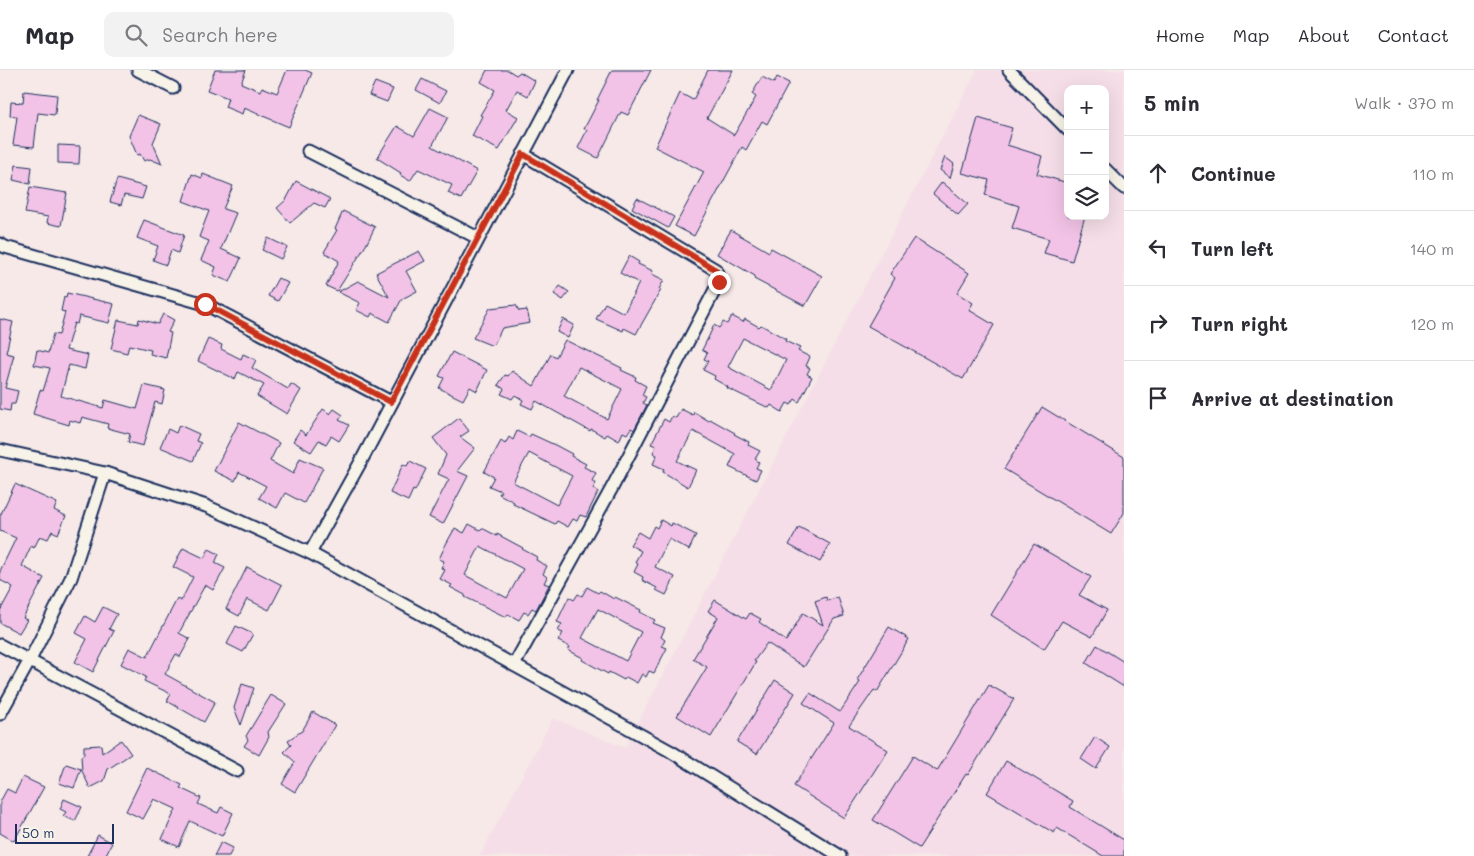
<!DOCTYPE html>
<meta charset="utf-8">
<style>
body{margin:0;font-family:Mali,sans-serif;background:#f2f2f3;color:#2b2b33}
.controls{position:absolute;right:15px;top:15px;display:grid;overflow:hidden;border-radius:10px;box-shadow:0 5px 20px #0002}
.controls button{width:45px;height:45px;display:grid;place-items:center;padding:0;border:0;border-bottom:1px solid #e1e1e2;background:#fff;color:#2b2b33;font:25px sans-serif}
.scale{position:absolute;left:15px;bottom:12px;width:99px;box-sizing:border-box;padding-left:5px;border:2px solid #1b2f5e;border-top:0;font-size:14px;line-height:18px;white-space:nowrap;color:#1b2f5e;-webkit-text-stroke:4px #f7f3e8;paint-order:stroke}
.stop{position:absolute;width:15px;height:15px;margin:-11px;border:4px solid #c8321e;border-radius:50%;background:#fff}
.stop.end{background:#c8321e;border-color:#fff;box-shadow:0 1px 5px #0008}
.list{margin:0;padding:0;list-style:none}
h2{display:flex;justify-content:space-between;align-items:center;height:65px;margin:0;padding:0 20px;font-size:21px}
h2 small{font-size:16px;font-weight:400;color:#7c7c81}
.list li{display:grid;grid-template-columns:32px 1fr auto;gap:15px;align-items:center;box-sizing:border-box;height:75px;padding:0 20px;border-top:1px solid #e1e1e2}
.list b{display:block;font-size:19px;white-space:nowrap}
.list em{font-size:16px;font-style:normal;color:#7c7c81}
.icon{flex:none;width:28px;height:28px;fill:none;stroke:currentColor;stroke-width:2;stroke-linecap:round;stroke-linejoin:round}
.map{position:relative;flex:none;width:1124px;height:786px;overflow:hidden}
header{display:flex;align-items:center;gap:30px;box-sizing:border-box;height:70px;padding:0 25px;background:#fff;border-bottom:1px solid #e1e1e2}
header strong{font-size:24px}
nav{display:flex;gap:28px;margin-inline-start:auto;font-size:18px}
.search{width:350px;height:45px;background:#f2f2f3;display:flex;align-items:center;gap:12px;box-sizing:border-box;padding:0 18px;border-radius:10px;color:#7c7c81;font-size:19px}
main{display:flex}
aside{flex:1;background:#fff}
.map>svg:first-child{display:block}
.built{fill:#f5dee7;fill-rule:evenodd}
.building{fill:#f2c3e6;stroke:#1b2f5e;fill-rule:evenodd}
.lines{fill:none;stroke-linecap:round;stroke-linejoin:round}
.street-casing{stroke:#1b2f5e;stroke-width:15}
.street{stroke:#f7f3e8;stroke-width:11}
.route{stroke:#c8321e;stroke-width:6}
</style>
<header>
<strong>Map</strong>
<div class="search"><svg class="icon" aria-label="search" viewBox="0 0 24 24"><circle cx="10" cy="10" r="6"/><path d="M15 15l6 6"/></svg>Search here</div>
<nav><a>Home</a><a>Map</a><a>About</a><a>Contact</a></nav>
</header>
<main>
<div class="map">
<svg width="1124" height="786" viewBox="0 0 1124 786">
<rect width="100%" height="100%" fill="#f6e9e8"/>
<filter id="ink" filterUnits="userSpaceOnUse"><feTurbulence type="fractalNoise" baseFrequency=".02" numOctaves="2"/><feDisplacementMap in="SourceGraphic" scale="10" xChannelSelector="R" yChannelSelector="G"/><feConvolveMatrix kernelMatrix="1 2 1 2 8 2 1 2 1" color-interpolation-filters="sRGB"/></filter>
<g filter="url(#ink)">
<path class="built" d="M977 0H1124V786H480L553 648 625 678ZM1068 19H1105V146H1068Z"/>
<g class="building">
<path d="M215 0H246L241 13 260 21 262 17 277 23 287 0H305L312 3 289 57 244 38 242 44 225 37 228 28 207 20Z"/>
<path d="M487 0H508L516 5 520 2 535 11 528 26 517 20 506 40 518 47 499 80 472 66 482 46 480 45 495 20 481 12Z"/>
<path d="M612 0H651L628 45 621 42 598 88 578 78 587 60 584 59 599 30H597Z"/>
<path d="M708 0H733L707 48 734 65 756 27 752 24 762 7 774 13 777 7 789 13 767 54 762 51 746 80 742 77 694 166 675 156 704 102 655 77 680 23 693 30Z"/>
<path d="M422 9 446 21 440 33 416 20Z"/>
<path d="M375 12 393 19 387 32 369 25Z"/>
<path d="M24 21 57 25 55 45 38 43 34 77 13 75 17 47 10 46 11 32 23 33Z"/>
<path d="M430 38 448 47 432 76 477 101 461 129 448 123 452 115 418 99 410 111 400 105 401 103 377 88 397 56 414 66Z"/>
<path d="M138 45 161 54 153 73 162 94 150 89 144 91 140 84 137 85 129 66Z"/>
<path d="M978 48 1012 58 1007 75 1042 86 1037 104 1068 113V146H1085L1072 191 1044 183 1049 169 1012 158 1019 136 985 125 989 110 962 103Z"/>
<path d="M58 75 80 76 79 94 58 93Z"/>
<path d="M945 87 954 94 950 108 940 100Z"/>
<path d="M16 95 32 97 30 114 13 110Z"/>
<path d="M192 104 202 108 203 104 233 116 223 139 236 143 221 179 241 188 230 212 213 205 216 197 201 190 209 171 199 167 209 141 183 131Z"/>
<path d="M117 109 146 117 142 129 124 125 121 135 110 132Z"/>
<path d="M296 111 330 129 325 138 314 133 290 153 277 138 286 130Z"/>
<path d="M942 112 968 134 958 145 933 124Z"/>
<path d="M30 117 67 123 61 156 47 153 48 147 25 143Z"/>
<path d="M637 128 674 147 668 158 632 138Z"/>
<path d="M343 141 375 157 366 175 337 221 326 216 339 191 324 182 337 160 335 159Z"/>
<path d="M144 150 184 165 178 183 171 180 166 195 153 190 158 176 137 168Z"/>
<path d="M731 160 769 182 771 178 822 206 805 236 754 209 755 206 717 184Z"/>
<path d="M268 168 287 177 281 189 262 180Z"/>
<path d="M914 168 969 203 957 223 973 233 969 240 994 255 963 309 868 256 895 208 890 204Z"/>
<path d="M419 181 425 191 406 201 417 221 402 229 389 252 372 243 370 247 356 240 360 233 338 222 358 211 389 227 376 203Z"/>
<path d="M629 186 639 192 638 194 653 201 652 204 664 210 659 219 661 220 636 264 624 258 623 261 596 249 605 233 624 243 639 213 620 203Z"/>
<path d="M278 208 288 213 278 231 268 226Z"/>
<path d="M560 216 569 222 563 230 554 224Z"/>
<path d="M67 223 114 234 109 253 79 246 77 254 74 253 66 280 88 285 85 299 69 295 61 326 103 338 105 330 137 339 144 315 165 320 162 334 155 332 143 376 128 372 130 364 107 358 108 354 82 347 80 353 70 350 69 355 33 344 40 320 43 321 50 298 34 295 37 280 48 283 53 264 59 265 65 242 61 241 64 227 66 228Z"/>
<path d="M516 235 519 241 527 240 530 253 502 258 493 276 473 268 490 238Z"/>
<path d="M163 244 174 250 168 262 171 263 166 288 150 284 151 280 129 275 127 283 111 279 118 250 138 254 139 249 158 254Z"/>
<path d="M732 246 743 252 745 249 759 257 761 255 786 269 785 271 800 278 798 281 810 287 806 296 810 298 807 304 812 307 799 332 795 329 791 335 787 333 782 342 771 335 769 338 727 318 728 317 714 309 715 306 703 300 708 291 704 289 707 283 702 280 709 266 714 255 719 258 723 252 727 254ZM743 268 786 290 771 320 728 297Z"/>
<path d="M0 249 13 252 6 283 14 285 5 318 18 321 15 334H11L10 341 0 339Z"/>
<path d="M563 249 574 255 568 268 557 262Z"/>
<path d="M208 269 222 275 221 279 241 289 243 284 256 290 252 298 288 319 291 314 301 320 287 344 257 326 264 315 238 302 235 309 198 291Z"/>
<path d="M565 270 622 298 621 300 636 307 635 310 646 316 642 325 646 327 643 333 647 335 634 360 631 358 627 364 623 362 619 371 607 364 605 367 591 359 590 361 536 331 532 339 521 334 523 330 515 325 512 329 501 324 504 319 498 315 505 305 508 306 512 301 534 316 551 284 556 287ZM579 297 622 319 607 349 564 326Z"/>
<path d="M452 282 487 300 477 321 470 317 463 330 439 318 444 308 439 306Z"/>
<path d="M1042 337 1124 387V443L1111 464 1004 399Z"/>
<path d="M323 339 330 344 334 339 343 345 339 350 349 355 339 371 331 366 326 374 319 370 311 382 293 371 300 360 306 365Z"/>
<path d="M681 339 693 345 694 342 709 351 710 349 735 363 734 364 749 372 748 375 760 381 755 389 759 392 756 398 761 400 756 410 729 397 735 384 693 361 677 391 696 400 688 417 663 402 664 399 653 394 657 385 653 383 656 376 651 374 664 349 669 352 672 346 676 348Z"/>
<path d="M459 348 469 361 460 367 475 378 457 401 468 406 443 454 429 447 449 409 438 404 446 385 433 368Z"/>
<path d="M239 352 279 373 270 391 293 404 300 388 323 398 304 433 285 423 277 438 259 428 266 416 239 402 235 411 214 401Z"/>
<path d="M179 355 199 364 196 371 201 373 193 391 160 377 168 359 176 363Z"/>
<path d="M517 361 529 367 531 364 557 376 572 384 571 386 586 394 584 397 596 403 592 411 596 413 593 419 598 422 586 447 580 445 577 451 573 449 568 457 557 451 555 454 513 434 514 432 499 424 501 421 489 416 494 407 484 402 501 371 505 374 509 367 513 370ZM529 383 572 406 557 435 513 412Z"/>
<path d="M410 391 426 399 415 421 413 420 408 431 390 423 403 394 407 396Z"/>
<path d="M15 414 57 433 54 440 66 446 58 464 52 461 48 469 40 466 34 478 31 476 22 496 44 508 23 548 27 550 19 563 0 553V541L13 517 0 510V501L16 468 0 461V446Z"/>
<path d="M661 450 671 456 672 453 696 465 689 480 669 469 655 497 675 507 666 525 656 520 657 518 642 510 643 507 634 502 638 494 635 492 641 481 630 475 638 462 648 468 654 456 657 458Z"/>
<path d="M469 454 480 460 482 458 497 466V464L523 478 522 479 537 487 536 490 547 496 543 504 547 507 544 513 549 515 536 540 532 538 528 544 524 542 519 550 508 544 506 547 465 527V525L450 517 452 515 440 509 445 500 441 498 444 491 439 489 446 474 455 458 464 463ZM480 476 523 499 507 528 465 505Z"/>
<path d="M799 457 830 474 820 492 789 475Z"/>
<path d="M1034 474 1091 507 1079 525 1107 540 1092 567 1062 551 1044 579 991 545Z"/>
<path d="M183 478 204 488 209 479 219 484 215 493 225 498 213 520 205 515 179 563 190 569 180 587 176 584 165 604 215 632 204 652 167 631 171 624 144 611 146 607 121 594 129 578 147 587 177 529 181 531 193 507 173 497Z"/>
<path d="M247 497 282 515 269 540 247 529 239 546 226 539Z"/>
<path d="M587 517 598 523 600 521 614 529 615 527 641 540 640 542 655 550 653 553 665 558 661 567 665 570 662 576 667 578 654 603 649 601 646 607 642 604 637 613 626 607 624 610 609 602 608 604 582 590 583 588 568 580 570 577 558 571 563 563 558 561 562 554 557 552 564 537 569 527 574 530 578 524 582 526ZM598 539 641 562 626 591 582 568Z"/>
<path d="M826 527 827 531 838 527 844 546 834 549 804 597 767 573 754 591 756 592 711 667 677 646 707 597 693 589 718 547 708 541 715 530 746 549 750 543 761 549 759 552 786 571 803 543 823 555 815 531Z"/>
<path d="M103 537 117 544 109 559 114 561 93 602 75 592 87 569 76 563 85 546 95 552Z"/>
<path d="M236 556 253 564 243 582 227 574Z"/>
<path d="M889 557 909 569 877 622 874 620 849 656 888 680 844 748 794 716 834 653 803 633 810 623 840 642 860 612 857 610Z"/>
<path d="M1097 575 1124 592V617L1086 593Z"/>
<path d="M775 610 795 623 757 684 737 672Z"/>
<path d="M242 614 254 618 241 655 234 638Z"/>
<path d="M989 615 1014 629 968 705 966 704 919 778 873 750 913 686 937 701Z"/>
<path d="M271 625 286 634 268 662 269 667 259 685 244 676 248 670 246 666Z"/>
<path d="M313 642 335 655 295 722 282 714 295 692 284 682 291 675 288 670 302 661Z"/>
<path d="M1095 667 1110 677 1096 699 1081 689Z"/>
<path d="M121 670 131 684 108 699 104 711 90 718 82 701 81 686 84 684V676L101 675 102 683Z"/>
<path d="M1006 691 1073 731 1070 737 1124 770V786H1103L1057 758 1054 763 987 723Z"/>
<path d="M66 694 81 699 74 718 59 713Z"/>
<path d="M147 698 182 715 180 718 201 728 198 734 218 743 221 737 233 743 222 766 190 751 179 777 162 769 176 739 154 729 143 749 126 741Z"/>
<path d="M23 707 44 717 14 771 0 763V732L7 719 15 723Z"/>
<path d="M64 729 82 737 75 751 63 746 66 742 60 739Z"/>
<path d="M98 765 112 773 105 786H87Z"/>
<path d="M221 772 233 778 229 786H214Z"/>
</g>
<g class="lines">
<defs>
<g id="street">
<path d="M138 0 173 18"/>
<path d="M1009 0 1068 60"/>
<path d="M308 81 478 168"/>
<path d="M1105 99 1124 118"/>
<path d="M0 174 5 177 205 234 391 332"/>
<path d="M0 380 105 403 206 436 310 483 670 681 840 786"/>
<path d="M310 483 359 395 568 0"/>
<path d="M0 575 237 701"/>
<path d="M514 595 613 416 719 212 716 200 523 84"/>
<path d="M0 644 30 590 71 508 105 403"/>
</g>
</defs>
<use href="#street" class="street-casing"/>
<use href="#street" class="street"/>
</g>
</g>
<g class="lines" filter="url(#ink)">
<path class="route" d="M205 234 391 332 523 84 716 200 719 212"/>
</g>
</svg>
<div class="controls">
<button>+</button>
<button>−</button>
<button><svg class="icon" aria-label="layers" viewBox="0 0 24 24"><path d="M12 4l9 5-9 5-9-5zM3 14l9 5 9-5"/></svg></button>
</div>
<div class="scale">50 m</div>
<div class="stop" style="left:205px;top:234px"></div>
<div class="stop end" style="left:719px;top:212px"></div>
</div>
<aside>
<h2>5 min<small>Walk · 370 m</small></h2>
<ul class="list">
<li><svg class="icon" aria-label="ahead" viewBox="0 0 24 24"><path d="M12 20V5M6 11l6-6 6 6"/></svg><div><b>Continue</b></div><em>110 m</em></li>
<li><svg class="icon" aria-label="left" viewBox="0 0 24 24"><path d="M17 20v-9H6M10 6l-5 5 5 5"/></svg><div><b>Turn left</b></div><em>140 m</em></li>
<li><svg class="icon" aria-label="right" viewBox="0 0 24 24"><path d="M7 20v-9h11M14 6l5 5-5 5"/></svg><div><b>Turn right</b></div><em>120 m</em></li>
<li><svg class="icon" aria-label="arrive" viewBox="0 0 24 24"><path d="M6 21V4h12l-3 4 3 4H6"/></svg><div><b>Arrive at destination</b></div></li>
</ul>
</aside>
</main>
